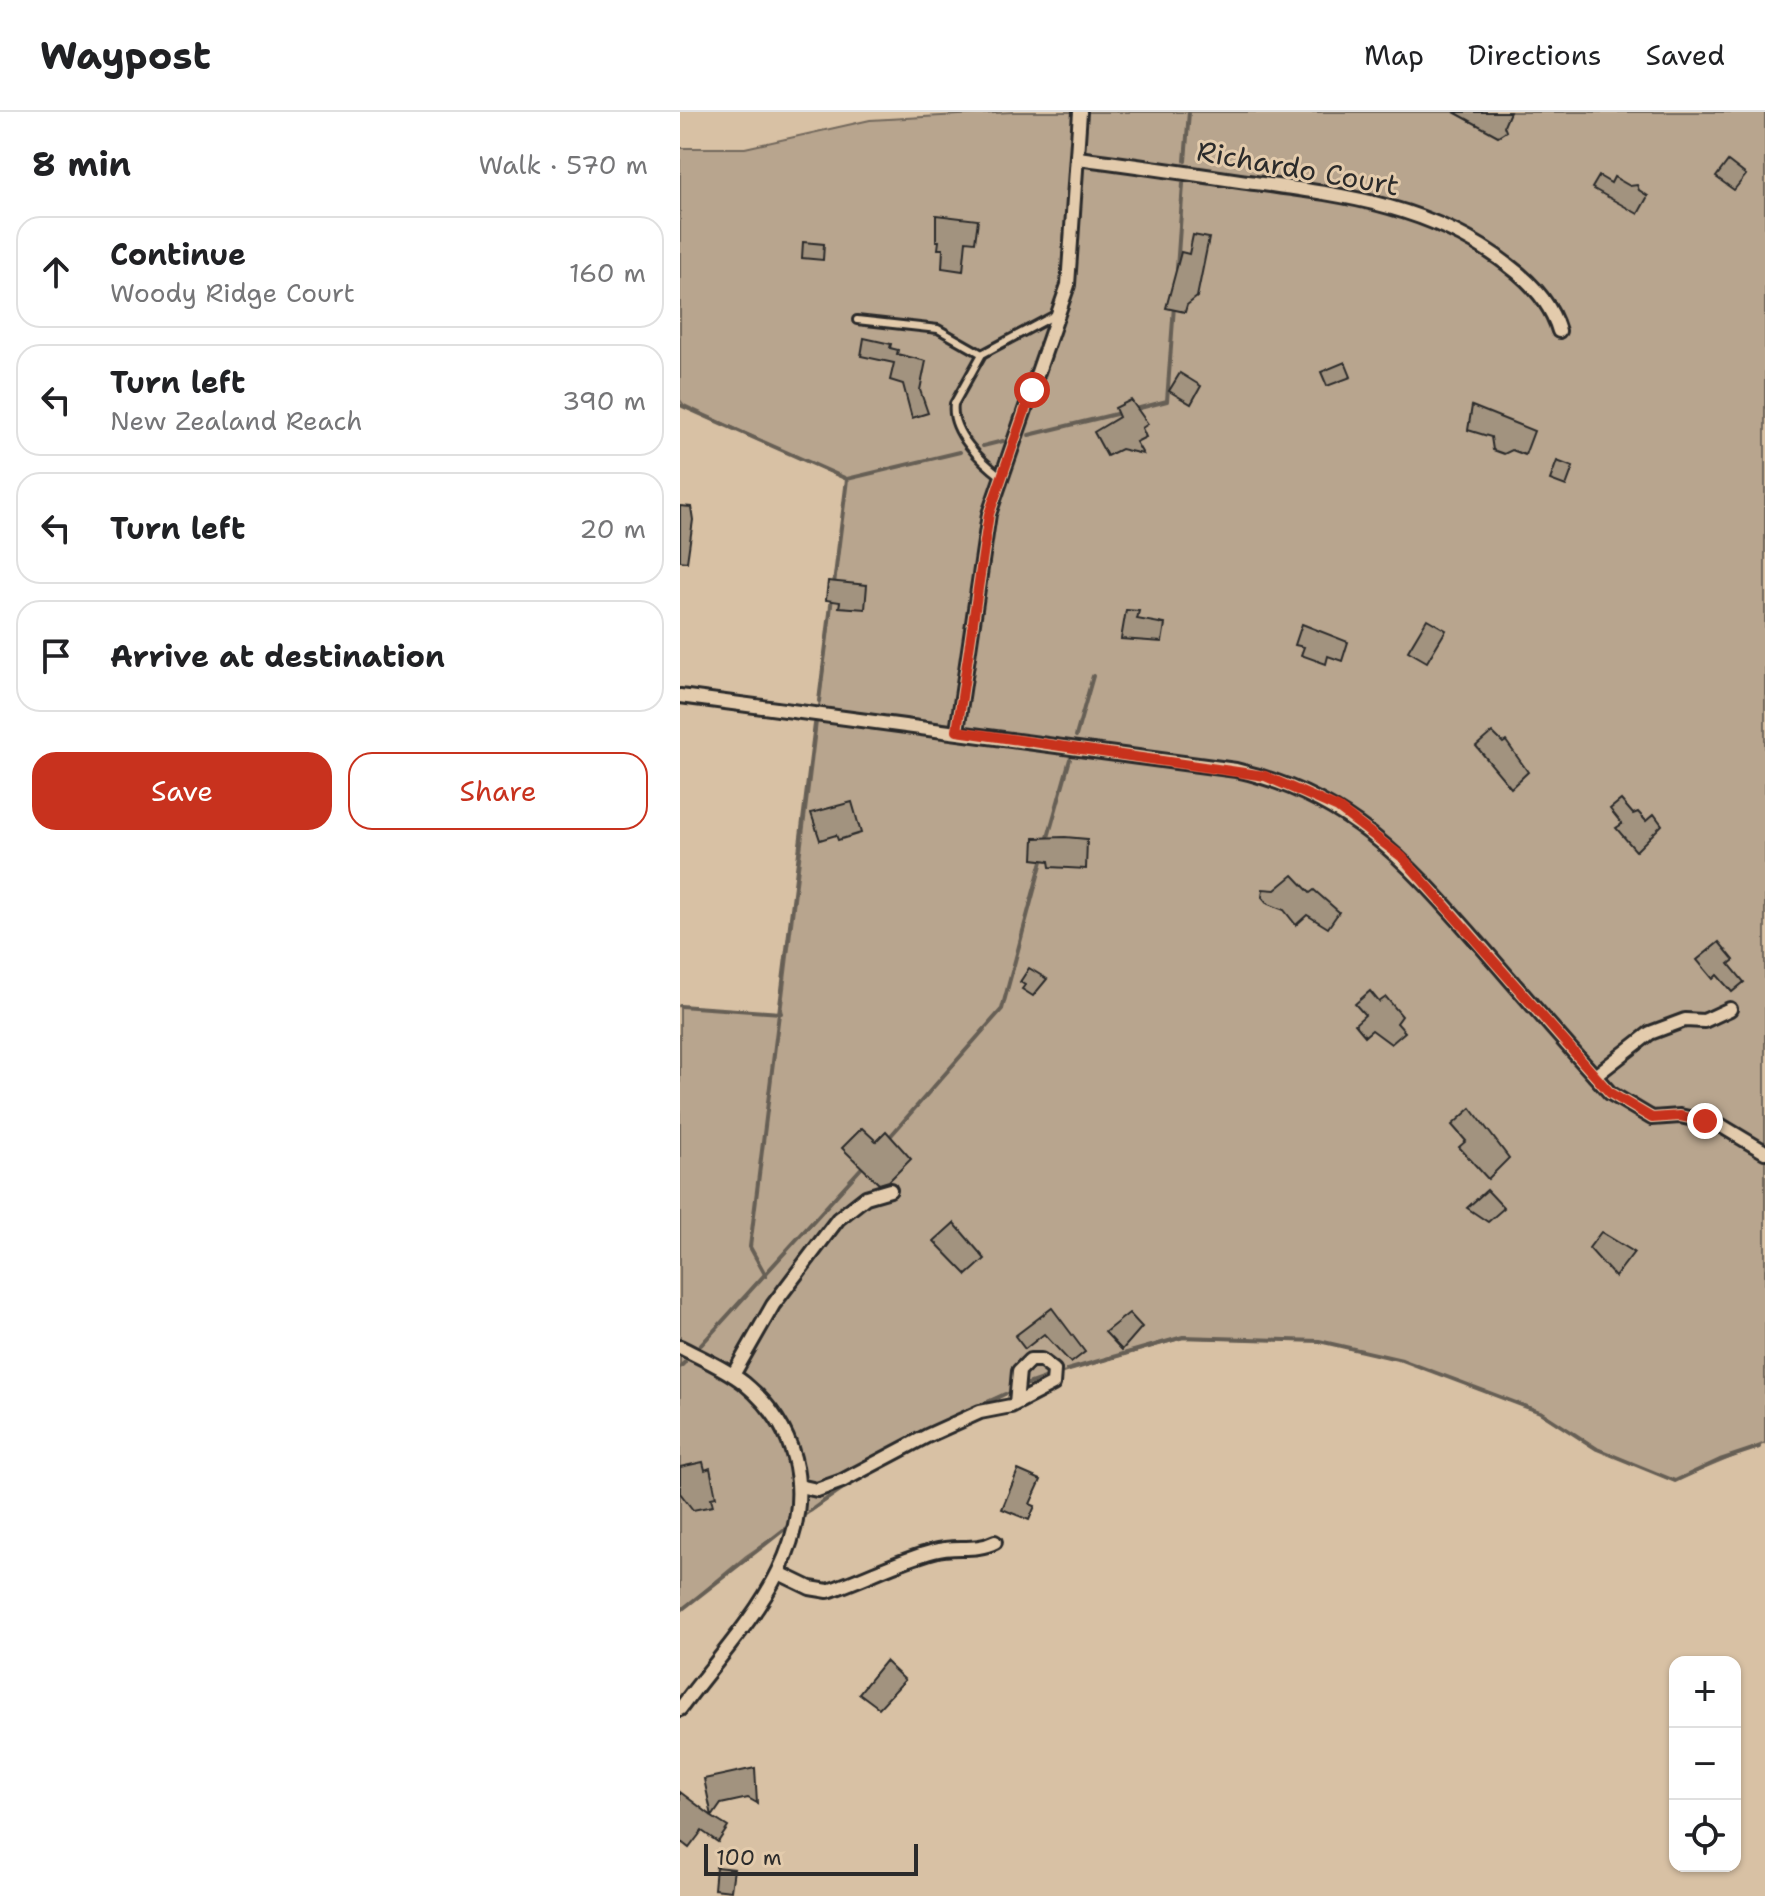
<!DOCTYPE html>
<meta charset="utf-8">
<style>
body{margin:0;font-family:"Shantell Sans",sans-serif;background:#f6f6f6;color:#202124}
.controls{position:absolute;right:24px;bottom:24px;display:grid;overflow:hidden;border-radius:16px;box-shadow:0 2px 6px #0004}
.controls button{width:72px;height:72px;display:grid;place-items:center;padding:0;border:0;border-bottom:2px solid #e0e0e0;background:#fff;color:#202124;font:40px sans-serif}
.scale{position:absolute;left:24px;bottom:20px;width:214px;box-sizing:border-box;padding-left:8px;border:4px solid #2b2b2b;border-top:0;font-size:22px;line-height:28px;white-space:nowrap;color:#2b2b2b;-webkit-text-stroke:6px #e3cbac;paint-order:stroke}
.stop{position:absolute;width:24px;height:24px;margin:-18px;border:6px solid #c8321e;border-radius:50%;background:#fff}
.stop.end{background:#c8321e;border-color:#fff;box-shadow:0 2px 8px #0008}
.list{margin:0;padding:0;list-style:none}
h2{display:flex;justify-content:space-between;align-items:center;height:104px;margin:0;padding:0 32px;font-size:34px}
h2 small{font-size:26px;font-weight:400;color:#757577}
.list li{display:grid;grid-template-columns:52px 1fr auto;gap:24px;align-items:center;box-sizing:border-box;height:112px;margin:0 16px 16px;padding:0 16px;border:2px solid #e0e0e0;border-radius:24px}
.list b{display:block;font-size:30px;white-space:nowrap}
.list p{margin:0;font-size:26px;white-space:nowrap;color:#757577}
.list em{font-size:26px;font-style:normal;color:#757577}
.actions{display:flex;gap:16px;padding:24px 32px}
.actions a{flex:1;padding:18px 0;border:2px solid #c8321e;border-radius:24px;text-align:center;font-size:28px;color:#c8321e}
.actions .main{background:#c8321e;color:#fff}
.icon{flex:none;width:44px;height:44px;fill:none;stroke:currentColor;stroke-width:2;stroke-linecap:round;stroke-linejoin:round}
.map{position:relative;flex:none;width:1085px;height:1784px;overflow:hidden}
header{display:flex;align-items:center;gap:48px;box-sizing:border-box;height:112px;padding:0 40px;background:#fff;border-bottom:2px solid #e0e0e0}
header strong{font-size:38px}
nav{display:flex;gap:44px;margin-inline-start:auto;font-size:28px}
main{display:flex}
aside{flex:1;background:#fff}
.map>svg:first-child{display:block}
.green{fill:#b8a58e;stroke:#72685c;stroke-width:2}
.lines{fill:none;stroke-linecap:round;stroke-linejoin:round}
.stream{stroke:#665f55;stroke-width:4}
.building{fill:#a2937f;stroke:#2b2b2b;stroke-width:2}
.service-casing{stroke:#2b2b2b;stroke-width:12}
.minor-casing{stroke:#2b2b2b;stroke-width:18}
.service{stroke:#e3cbac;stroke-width:6}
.minor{stroke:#e3cbac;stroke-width:12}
.route{stroke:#c8321e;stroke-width:10}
.labels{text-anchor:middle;stroke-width:6;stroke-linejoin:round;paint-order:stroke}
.street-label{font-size:28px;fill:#2b2b2b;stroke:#e3cbac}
</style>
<header>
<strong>Waypost</strong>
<nav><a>Map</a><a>Directions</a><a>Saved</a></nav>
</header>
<main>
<aside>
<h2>8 min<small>Walk · 570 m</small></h2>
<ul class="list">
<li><svg class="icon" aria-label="ahead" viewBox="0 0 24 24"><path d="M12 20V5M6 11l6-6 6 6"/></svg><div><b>Continue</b><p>Woody Ridge Court</p></div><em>160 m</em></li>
<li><svg class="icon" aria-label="left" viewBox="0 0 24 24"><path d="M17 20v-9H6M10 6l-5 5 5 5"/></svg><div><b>Turn left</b><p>New Zealand Reach</p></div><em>390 m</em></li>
<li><svg class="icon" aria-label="left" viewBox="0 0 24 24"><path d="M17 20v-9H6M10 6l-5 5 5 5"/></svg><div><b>Turn left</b></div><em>20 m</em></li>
<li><svg class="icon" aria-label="arrive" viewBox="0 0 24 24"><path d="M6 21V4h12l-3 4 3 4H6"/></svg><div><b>Arrive at destination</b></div></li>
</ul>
<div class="actions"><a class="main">Save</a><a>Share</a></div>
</aside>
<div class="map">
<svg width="1085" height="1784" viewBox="0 0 1085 1784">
<rect width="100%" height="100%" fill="#d8c1a4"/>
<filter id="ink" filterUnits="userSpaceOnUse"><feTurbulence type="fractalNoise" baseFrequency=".0125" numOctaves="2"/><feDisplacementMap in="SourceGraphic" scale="16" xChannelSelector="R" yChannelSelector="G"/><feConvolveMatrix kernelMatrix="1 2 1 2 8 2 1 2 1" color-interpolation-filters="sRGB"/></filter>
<g filter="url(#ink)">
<path class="green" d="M333 0H1085V1331L995 1369 917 1337 861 1300 722 1248 639 1229 503 1226 362 1267 295 1294 248 1319 66 1444 0 1499V894L101 901 167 368 4 293 0 288V36H65L190 8Z"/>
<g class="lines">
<g class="stream">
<path d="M505 49 509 0"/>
<path d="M497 157 503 72"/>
<path d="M0 293 167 367 280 340"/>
<path d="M452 298 487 289 494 194"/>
<path d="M349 323 440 301"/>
<path d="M303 334 323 329"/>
<path d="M154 472 167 367"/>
<path d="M139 589 152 485"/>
<path d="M396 624 413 564"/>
<path d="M367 729 390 647"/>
<path d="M0 894 101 901"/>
<path d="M207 1028 322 897 363 745"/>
<path d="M86 1164 70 1135 135 612"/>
<path d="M21 1233 185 1052"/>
<path d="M0 1255 5 1250"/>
<path d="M387 1258 503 1225 639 1229 722 1248 860 1300 917 1337 995 1369 1040 1348 1079 1335"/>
<path d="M348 1272 365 1266"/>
<path d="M269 1308 325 1282"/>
<path d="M130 1399 166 1373"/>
<path d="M0 1499 106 1416"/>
</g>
</g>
<g class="building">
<path d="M774 0H830L824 14 826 19 818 24Z"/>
<path d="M1048 49 1066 63 1054 78 1036 65Z"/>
<path d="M919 64 931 71 934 65 950 74 957 73 959 78 968 84 958 102 912 76Z"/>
<path d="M256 103 298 108 295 130 286 129 283 159 262 156 263 137H258L259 129H256Z"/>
<path d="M513 123 529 126 517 185 507 193 505 200 486 196 501 140 509 142Z"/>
<path d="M123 130 144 132 143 148 122 146Z"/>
<path d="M184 226 211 232 210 236 218 238 217 242 246 249 240 278 248 301 232 306 223 272 210 268 214 251 181 244Z"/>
<path d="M665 250 671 265 647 274 641 260Z"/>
<path d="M500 261 521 274 511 292 489 279Z"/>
<path d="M451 288 468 312 462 316 466 325 456 330 463 342 441 337 427 344 414 320 439 305 435 296Z"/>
<path d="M792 294 854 319 845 343 832 338 824 342 813 338 811 325 788 318Z"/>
<path d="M877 349 893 355 886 374 870 368Z"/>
<path d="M0 394 11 395 13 408 7 450 0 449Z"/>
<path d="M148 469 187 473 185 497 159 495 160 490 146 488Z"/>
<path d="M446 498 459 499 457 507 485 512 482 530 441 527Z"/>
<path d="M747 507 766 518 747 550 728 539Z"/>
<path d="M622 512 668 530 662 549 648 544 646 552 621 543 624 535 615 533Z"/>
<path d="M812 620 823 631 826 629 848 660 831 676 796 634Z"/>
<path d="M941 688 953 702 958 700 966 709 974 702 982 713 956 739 936 716 942 712 930 697Z"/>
<path d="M172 690 181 721 158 728 156 723 140 728 131 701Z"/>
<path d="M385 725 407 727 406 757 370 755 369 749 353 747 354 726Z"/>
<path d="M613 763 630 781 634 778 659 800 648 816 627 803 616 813 604 798 588 792 582 785 583 777 595 778Z"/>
<path d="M1039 830 1054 848 1049 852 1064 870 1052 880 1037 863 1033 867 1017 848Z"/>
<path d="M349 856 367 867 353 884 342 877 345 873 340 870Z"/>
<path d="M690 879 699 890 706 885 722 904 717 911 725 920 711 932 692 918 685 924 675 912 685 903 675 892Z"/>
<path d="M791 996 829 1046 808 1067 779 1035 786 1029 772 1013Z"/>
<path d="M182 1016 196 1029 206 1019 231 1047 209 1069 199 1072 162 1036Z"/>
<path d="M807 1078 824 1096 808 1110 787 1096Z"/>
<path d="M274 1111 305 1147 287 1163 254 1129Z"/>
<path d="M921 1120 954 1140 935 1165 909 1136Z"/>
<path d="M372 1196 405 1240 391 1251 364 1222 345 1237 335 1224Z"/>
<path d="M449 1201 462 1215 442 1238 425 1220Z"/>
<path d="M23 1350 25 1358 30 1356 36 1385 31 1386 33 1394 13 1398 0 1381V1355Z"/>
<path d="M338 1358 361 1368 350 1392 355 1394 349 1408 322 1397Z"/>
<path d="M205 1549 225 1568 199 1596 179 1581Z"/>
<path d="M75 1656 77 1691 68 1686 41 1692 32 1705 48 1715 38 1730 22 1719 9 1736 0 1729V1680L32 1704 24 1667Z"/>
<path d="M36 1755 54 1757 51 1779 34 1777Z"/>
</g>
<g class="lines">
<defs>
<g id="service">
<path d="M177 208 258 217 302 242"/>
<path d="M322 365C302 350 270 320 274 292L302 242 375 203"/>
</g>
<g id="minor">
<path d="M398 46C452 53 506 61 560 69 656 82 749 91 828 153 851 170 871 191 879 219"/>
<path d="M0 584 556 658C671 684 727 750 802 835 844 884 887 933 930 981L972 1006 1000 1004 1040 1013 1085 1040"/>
<path d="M277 619 309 402 388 173 400 0"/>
<path d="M915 964 970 921 1005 908 1024 909 1050 897"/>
<path d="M0 1235C21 1246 45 1256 64 1271 87 1290 106 1316 114 1346 139 1445 54 1523 0 1597"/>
<path d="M53 1263 93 1193 158 1107 186 1085 210 1078"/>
<path d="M119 1374 137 1378 162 1369 247 1324 300 1300 331 1294 373 1272 374 1258 361 1248H350L339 1259 336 1291"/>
<path d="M99 1461 130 1476 148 1479C184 1467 217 1449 254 1439 275 1433 296 1440 315 1430"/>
</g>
</defs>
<use href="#service" class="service-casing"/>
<use href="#minor" class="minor-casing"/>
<use href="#service" class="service"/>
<use href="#minor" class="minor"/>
</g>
</g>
<g class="lines" filter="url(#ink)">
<path class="route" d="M352 278 309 402 277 619 585 664 658 696 722 745 930 981 972 1006 1000 1004 1025 1009"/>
</g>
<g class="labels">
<g class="street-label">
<text transform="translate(618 56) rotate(10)" y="10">Richardo Court</text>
</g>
</g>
</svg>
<div class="controls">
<button>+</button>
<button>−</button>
<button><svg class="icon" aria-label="locate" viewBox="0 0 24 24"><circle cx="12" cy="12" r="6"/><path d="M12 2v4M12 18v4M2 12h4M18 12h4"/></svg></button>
</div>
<div class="scale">100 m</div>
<div class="stop" style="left:352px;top:278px"></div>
<div class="stop end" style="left:1025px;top:1009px"></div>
</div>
</main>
